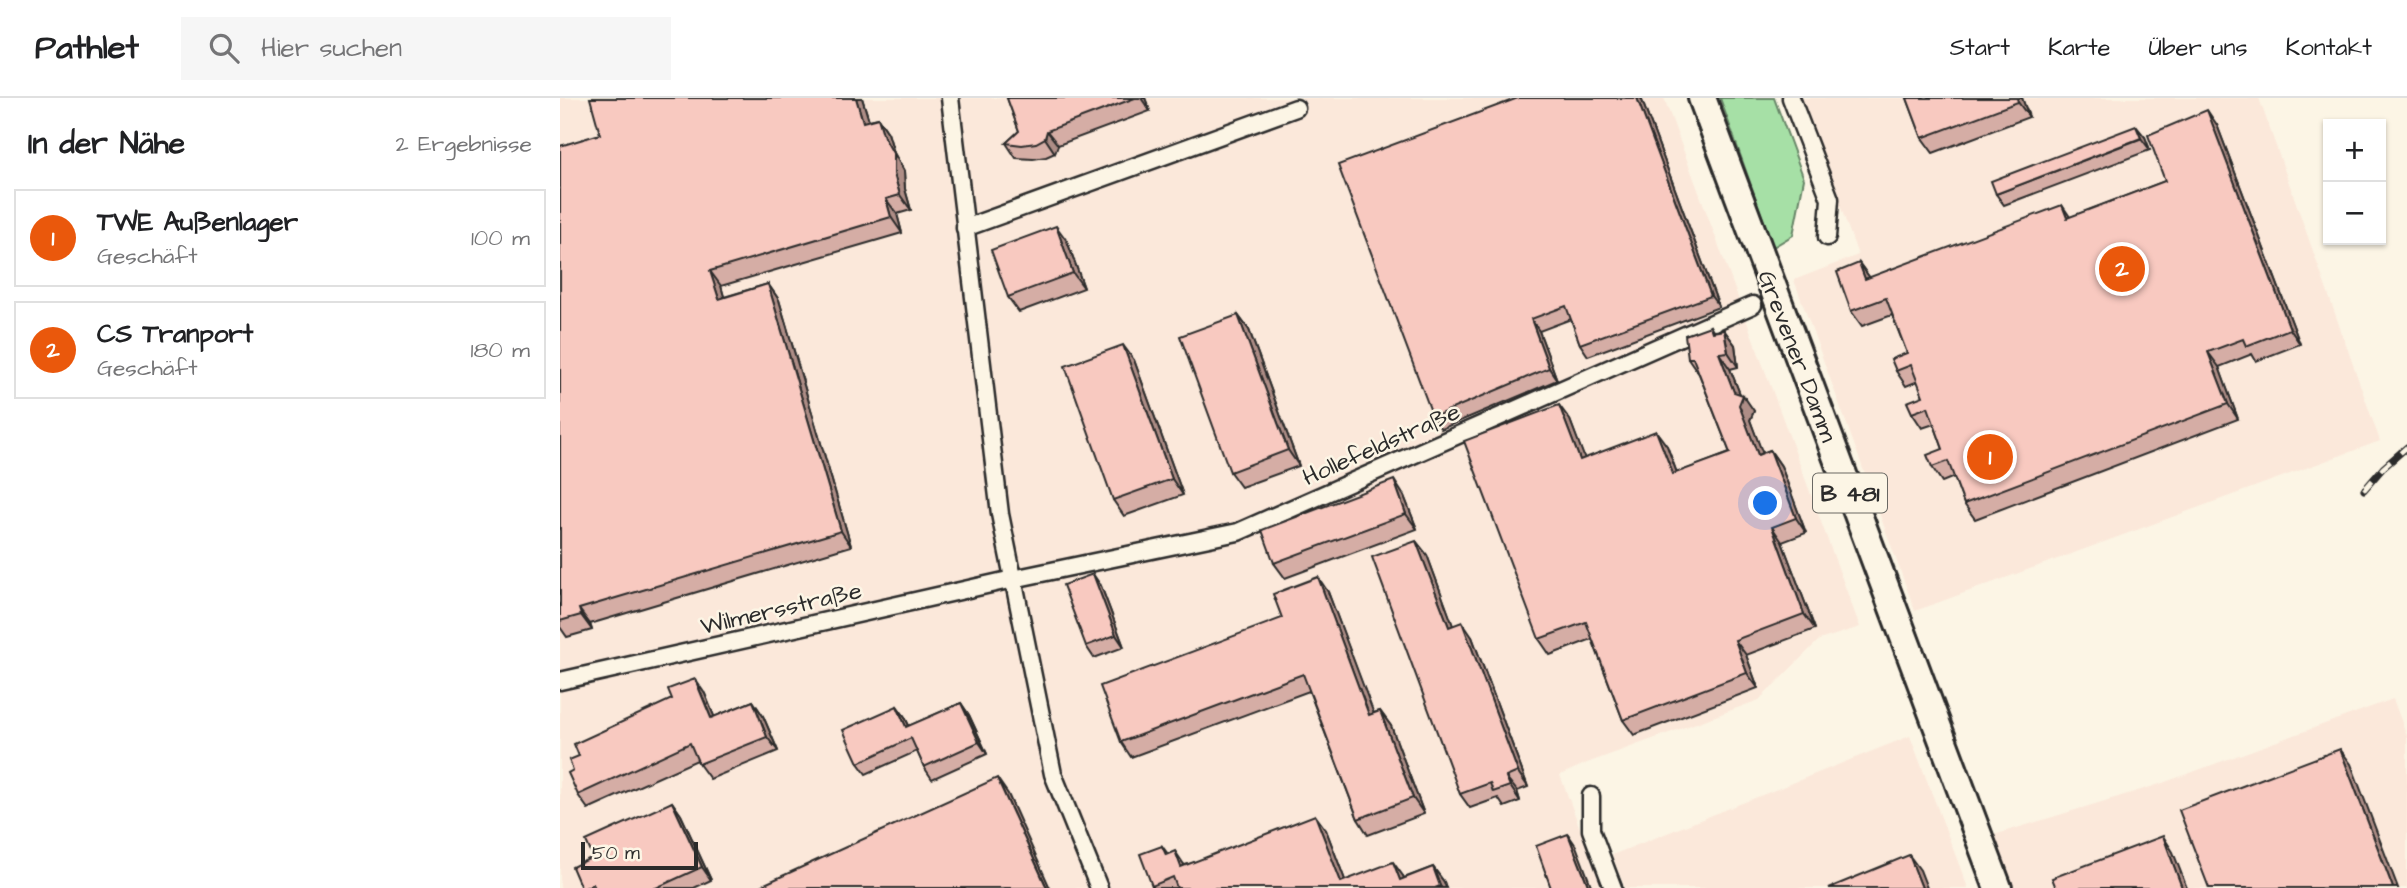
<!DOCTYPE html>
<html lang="de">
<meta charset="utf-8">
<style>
body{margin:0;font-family:"Architects Daughter",sans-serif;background:#f6f6f6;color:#202124}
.controls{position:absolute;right:21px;top:21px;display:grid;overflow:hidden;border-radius:0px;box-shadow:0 2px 5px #0004}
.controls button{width:63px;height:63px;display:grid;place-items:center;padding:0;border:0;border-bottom:2px solid #e0e0e0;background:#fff;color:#202124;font:35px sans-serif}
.scale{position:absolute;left:21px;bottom:18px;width:117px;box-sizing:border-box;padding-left:7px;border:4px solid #2b2b2b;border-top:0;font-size:19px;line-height:24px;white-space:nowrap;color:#2b2b2b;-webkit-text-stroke:5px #fcf5e5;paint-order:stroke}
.you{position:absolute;left:1206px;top:406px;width:24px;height:24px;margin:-18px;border:5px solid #fff;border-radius:50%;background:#1a73e8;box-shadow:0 0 0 10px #1a73e833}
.badge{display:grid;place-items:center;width:46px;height:46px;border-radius:50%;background:#ea580c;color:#fff;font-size:23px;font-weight:700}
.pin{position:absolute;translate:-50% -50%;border:4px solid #fff;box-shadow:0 2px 7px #0006}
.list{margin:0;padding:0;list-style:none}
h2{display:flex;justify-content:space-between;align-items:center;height:91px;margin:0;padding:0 28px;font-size:30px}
h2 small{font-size:23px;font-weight:400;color:#757577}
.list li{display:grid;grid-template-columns:46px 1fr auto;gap:21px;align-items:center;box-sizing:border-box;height:98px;margin:0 14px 14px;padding:0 14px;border:2px solid #e0e0e0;border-radius:0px}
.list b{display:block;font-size:26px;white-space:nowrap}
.list p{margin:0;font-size:23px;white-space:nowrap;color:#757577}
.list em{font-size:23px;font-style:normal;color:#757577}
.icon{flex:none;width:38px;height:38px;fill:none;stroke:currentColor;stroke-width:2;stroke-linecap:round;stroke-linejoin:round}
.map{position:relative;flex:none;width:1847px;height:790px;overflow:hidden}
header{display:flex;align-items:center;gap:42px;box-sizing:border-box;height:98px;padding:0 35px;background:#fff;border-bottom:2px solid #e0e0e0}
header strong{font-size:33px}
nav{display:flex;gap:38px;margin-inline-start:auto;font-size:24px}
.search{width:490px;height:63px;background:#f6f6f6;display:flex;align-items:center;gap:18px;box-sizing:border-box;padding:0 24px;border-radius:0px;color:#757577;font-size:26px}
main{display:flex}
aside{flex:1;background:#fff}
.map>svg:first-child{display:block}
.built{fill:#fbe8da}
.green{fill:#a6e0a6;stroke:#688668;stroke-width:2}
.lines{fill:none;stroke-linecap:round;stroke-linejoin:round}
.minor-casing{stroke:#2b2b2b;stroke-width:21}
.primary-casing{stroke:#2b2b2b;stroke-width:32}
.minor{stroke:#fcf5e5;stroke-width:16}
.primary{stroke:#fcf5e5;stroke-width:26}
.rail-casing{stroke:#2b2b2b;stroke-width:7}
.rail{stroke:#fcf5e5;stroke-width:4.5;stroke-dasharray:13;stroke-linecap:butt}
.wall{fill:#d5ada5;stroke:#2b2b2b;stroke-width:2}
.shaded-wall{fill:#ae8d86;stroke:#2b2b2b;stroke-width:2}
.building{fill:#f8c9c0;stroke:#2b2b2b;stroke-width:2}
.labels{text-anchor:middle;stroke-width:5;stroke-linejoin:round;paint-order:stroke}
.shield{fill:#fcf5e5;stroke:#6a6863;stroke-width:2}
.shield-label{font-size:23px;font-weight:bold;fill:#2b2b2b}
.street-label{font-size:24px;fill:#2b2b2b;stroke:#fcf5e5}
</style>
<header>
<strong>Pathlet</strong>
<div class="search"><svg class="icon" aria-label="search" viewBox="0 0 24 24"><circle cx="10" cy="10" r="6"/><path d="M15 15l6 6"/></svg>Hier suchen</div>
<nav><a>Start</a><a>Karte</a><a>Über uns</a><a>Kontakt</a></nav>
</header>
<main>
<aside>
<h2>In der Nähe<small>2 Ergebnisse</small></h2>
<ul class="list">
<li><span class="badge">1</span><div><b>TWE Außenlager</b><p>Geschäft</p></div><em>100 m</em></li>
<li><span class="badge">2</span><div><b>CS Tranport</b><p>Geschäft</p></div><em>180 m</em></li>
</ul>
</aside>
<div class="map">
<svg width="1847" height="790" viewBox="0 0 1847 790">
<rect width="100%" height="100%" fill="#fcf5e5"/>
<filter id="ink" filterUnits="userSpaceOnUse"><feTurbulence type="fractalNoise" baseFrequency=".0143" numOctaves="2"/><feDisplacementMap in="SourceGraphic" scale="14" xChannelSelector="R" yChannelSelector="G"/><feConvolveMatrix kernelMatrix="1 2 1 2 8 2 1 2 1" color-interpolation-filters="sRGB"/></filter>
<g filter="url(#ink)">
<g class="built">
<path d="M0 0H1104L1300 529 1259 542 1199 602 1027 665 1000 677 1042 790H0Z"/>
<path d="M1241 0H1699L1820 343 1355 513 1234 182 1298 157Z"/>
<path d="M1833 601 1847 638V790H1454L1434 737 1597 687Z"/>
<path d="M1350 638 1408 790H1065L1052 757Z"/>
</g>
<path class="green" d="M1160 0H1214L1244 81 1233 137 1213 149Z"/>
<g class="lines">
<defs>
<g id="minor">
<path d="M390 0 440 416 493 676 539 790"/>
<path d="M1231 0 1270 101 1267 139"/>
<path d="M405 130 736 10"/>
<path d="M0 583 453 481 678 434 1193 207"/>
<path d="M1031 698V732L1053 790"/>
</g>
<path id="primary" d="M1142 0 1438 790"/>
</defs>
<use href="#minor" class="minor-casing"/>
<use href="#primary" class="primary-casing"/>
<use href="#minor" class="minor"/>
<use href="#primary" class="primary"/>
<defs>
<path id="rail" d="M1804 392 1823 370 1847 349"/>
</defs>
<use href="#rail" class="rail-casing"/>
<use href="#rail" class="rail"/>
</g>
<g class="wall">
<path d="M302 0 309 22 318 20 328 35 334 55 344 73 345 91 351 112 337 116 342 135 161 188 164 199 208 186 219 202 291 448 30 526 32 532 7 539 0 529V48Z"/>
<path d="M447 0H585L590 13 498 47 495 55 486 59 473 61 456 60 446 45 459 33Z"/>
<path d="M1081 0 1159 209 1028 258 1020 246 1011 221 979 233 997 282 881 331 873 319Z"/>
<path d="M1347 0H1462L1469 19 1373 55 1362 40Z"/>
<path d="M1657 27 1740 246 1696 263 1692 256 1659 269 1678 321 1415 421 1404 406 1394 379 1382 384 1372 369 1383 351 1374 326 1362 330 1352 315 1363 298 1358 283 1346 288 1336 273 1347 255 1332 217 1302 228 1291 213 1299 165 1310 180 1511 119 1605 83Z"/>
<path d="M1585 39 1590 52 1444 107 1436 96Z"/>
<path d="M507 143 524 190 459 214 448 199Z"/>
<path d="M678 217 689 232 739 368 681 389 670 374Z"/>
<path d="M1150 228 1153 233 1164 232 1175 247 1178 269 1170 271 1180 296 1194 313 1190 322 1202 355 1210 352 1221 368 1246 435 1222 444 1255 531 1186 557 1198 590 1074 637 1063 622 1032 541 990 557 979 541 1010 322 1024 360 1107 348 1117 375 1170 355 1139 276 1128 260Z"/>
<path d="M574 262 623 397 564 418 553 402Z"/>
<path d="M844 398 857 431 725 480 714 465Z"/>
<path d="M856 443 867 457 893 528 912 539 968 689 957 693 960 703 944 709 938 700 910 710 900 696Z"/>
<path d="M541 488 564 549 534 560 526 548Z"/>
<path d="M768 494 813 615 820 613 831 628 864 716 808 737 798 721 749 593 571 659 561 644 722 520Z"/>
<path d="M145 596 154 619 193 603 203 618 218 653 150 681 139 666 137 662 28 711 18 697Z"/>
<path d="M401 605 409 617 427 656 372 681 364 669 357 653 306 676 298 665 337 608 345 619 349 628Z"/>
<path d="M112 704 121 717 151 782 134 790H21L33 759Z"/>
<path d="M766 732 785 782 843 778 844 780 873 769 884 784 886 790H594L592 788 602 748 608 756 625 767Z"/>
</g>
<g class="shaded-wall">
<path d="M296 0H302L314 39 303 24Z"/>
<path d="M581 0H585L590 13Z"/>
<path d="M1077 0H1081L1159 209 1151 198Z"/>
<path d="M1457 0H1462L1469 19 1458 4Z"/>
<path d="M1647 12 1657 27 1740 246 1730 231Z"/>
<path d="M318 20 328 35 334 55 344 73 345 91 351 112 340 97Z"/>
<path d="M1576 28 1585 39 1590 52 1581 40Z"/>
<path d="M487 33 498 47 495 55 485 40Z"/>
<path d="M326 101 337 116 342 135 331 119Z"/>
<path d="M1502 107 1512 122 1507 120Z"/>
<path d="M496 128 507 143 524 190 513 175Z"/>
<path d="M1299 165 1310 180 1305 181Z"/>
<path d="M150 173 161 188 169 216 159 201Z"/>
<path d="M208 186 219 202 291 448 281 433Z"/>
<path d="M678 217 689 232 739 368 728 352Z"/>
<path d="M971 221 979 233 997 282 989 270Z"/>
<path d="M1164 232 1175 247 1178 269 1168 254Z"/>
<path d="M563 247 574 262 623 397 612 381Z"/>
<path d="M1648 254 1659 269 1678 321 1668 306Z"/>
<path d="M1159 255 1170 271 1182 301 1183 297 1194 313 1190 322 1209 372 1198 357Z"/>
<path d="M999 307 1010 322 1031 377 1020 362Z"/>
<path d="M1096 333 1107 348 1123 392 1113 376Z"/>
<path d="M1210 352 1221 368 1246 435 1236 420Z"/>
<path d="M834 382 844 398 857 431 846 416Z"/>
<path d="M1212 429 1222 444 1255 531 1244 516Z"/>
<path d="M856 443 867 457 899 544 889 529Z"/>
<path d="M533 476 541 488 564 549 556 537Z"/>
<path d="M758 479 768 494 820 632 809 617Z"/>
<path d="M19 511 30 526 32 532 21 517Z"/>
<path d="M902 524 912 539 968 689 958 674Z"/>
<path d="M1175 542 1186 557 1198 590 1187 575Z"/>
<path d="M135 581 145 596 161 635 151 620Z"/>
<path d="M193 603 203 618 218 653 207 639Z"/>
<path d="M401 605 409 617 427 656 419 644Z"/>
<path d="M337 608 345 619 355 641 346 629Z"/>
<path d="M820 613 831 628 864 716 853 700Z"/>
<path d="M1780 651 1791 666 1838 790H1833Z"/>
<path d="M946 679 957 693 960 703 950 688Z"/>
<path d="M437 680 448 696 490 790H487Z"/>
<path d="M112 704 121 717 151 782 142 769Z"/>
<path d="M755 717 766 732 788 790 781 784Z"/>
<path d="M1008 736 1016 748 1032 790H1029Z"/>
<path d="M1603 738 1613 754 1627 790H1622Z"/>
<path d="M615 753 625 768 621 769Z"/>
<path d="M1349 757 1360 772 1367 790H1362Z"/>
<path d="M833 764 843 778 847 790 840 782Z"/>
<path d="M873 769 884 784 886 790H882L880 788Z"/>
</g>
<g class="building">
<path d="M30 0H296L303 24 318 20 324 39 334 57V76L340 97 326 101 331 119 150 173 159 201 208 186 281 433 19 511 21 517 0 523V48L40 36Z"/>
<path d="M447 0H575L487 33 485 40 476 45 462 47 446 45 459 33Z"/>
<path d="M958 0H1077L1151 198 1020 246 1006 208 971 221 989 270 873 319 778 67Z"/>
<path d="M1347 0H1457L1458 4 1362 40Z"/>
<path d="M1647 12 1730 231 1686 248 1683 241 1648 254 1668 306 1404 406 1388 363 1372 369 1367 357 1383 351 1368 309 1352 315 1347 304 1363 298 1351 267 1336 273 1331 261 1347 255 1326 200 1291 213 1277 174 1299 165 1305 181 1502 107 1507 120 1605 83 1588 37Z"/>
<path d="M1576 28 1581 40 1436 96 1431 83Z"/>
<path d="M496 128 513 175 448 199 431 152Z"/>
<path d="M678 217 728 352 670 374 620 238Z"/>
<path d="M1150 228 1152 234 1164 232 1168 254 1159 255 1174 294 1183 297 1179 307 1198 357 1210 352 1236 420 1212 429 1244 516 1175 542 1187 575 1063 622 1026 524 979 541 904 343 999 307 1020 362 1096 333 1113 376 1170 355 1133 260H1128L1125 237Z"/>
<path d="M563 247 612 381 553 402 505 268Z"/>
<path d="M834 382 846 416 714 465 702 432Z"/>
<path d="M856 443 889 529 902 524 958 674 946 679 950 688 933 694 930 685 900 696 812 459Z"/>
<path d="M533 476 556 537 526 548 503 487Z"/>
<path d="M758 479 809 617 820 613 853 700 798 721 743 576 561 644 540 588 722 520 713 496Z"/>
<path d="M135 581 151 620 193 603 207 639 139 666 130 645 18 697 8 675 13 672 9 662 19 658 14 646 112 601 108 591Z"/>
<path d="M401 605 419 644 364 669 351 640 298 665 283 632 337 608 346 629Z"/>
<path d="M1780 651 1833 790H1649L1619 712Z"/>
<path d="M437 680 487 790H196Z"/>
<path d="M112 704 142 769 96 790H35L33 786 25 790H21L12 769 33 759 26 743Z"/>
<path d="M755 717 781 784 833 764 840 782 873 769 880 788 875 790H617L613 779 592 788 580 756 602 748 606 757 615 753 621 769Z"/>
<path d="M1008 736 1029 790H991L976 748Z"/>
<path d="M1603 738 1622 790H1496L1492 780Z"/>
<path d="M1349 757 1362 790H1269Z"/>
</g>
</g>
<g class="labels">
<rect class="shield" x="1253" y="375.5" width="74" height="39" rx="5"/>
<g class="shield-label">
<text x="1290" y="403">B 481</text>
</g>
<g class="street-label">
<text transform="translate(1238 258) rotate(69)" y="8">Grevener Damm</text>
<text transform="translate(821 346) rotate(-24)" y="8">Hollefeldstraße</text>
<text transform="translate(221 510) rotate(-13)" y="8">Wilmersstraße</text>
</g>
</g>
</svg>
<div class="controls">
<button>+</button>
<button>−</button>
</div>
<div class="scale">50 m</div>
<div class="you"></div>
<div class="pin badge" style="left:1430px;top:359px">1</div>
<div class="pin badge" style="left:1562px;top:171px">2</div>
</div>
</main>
